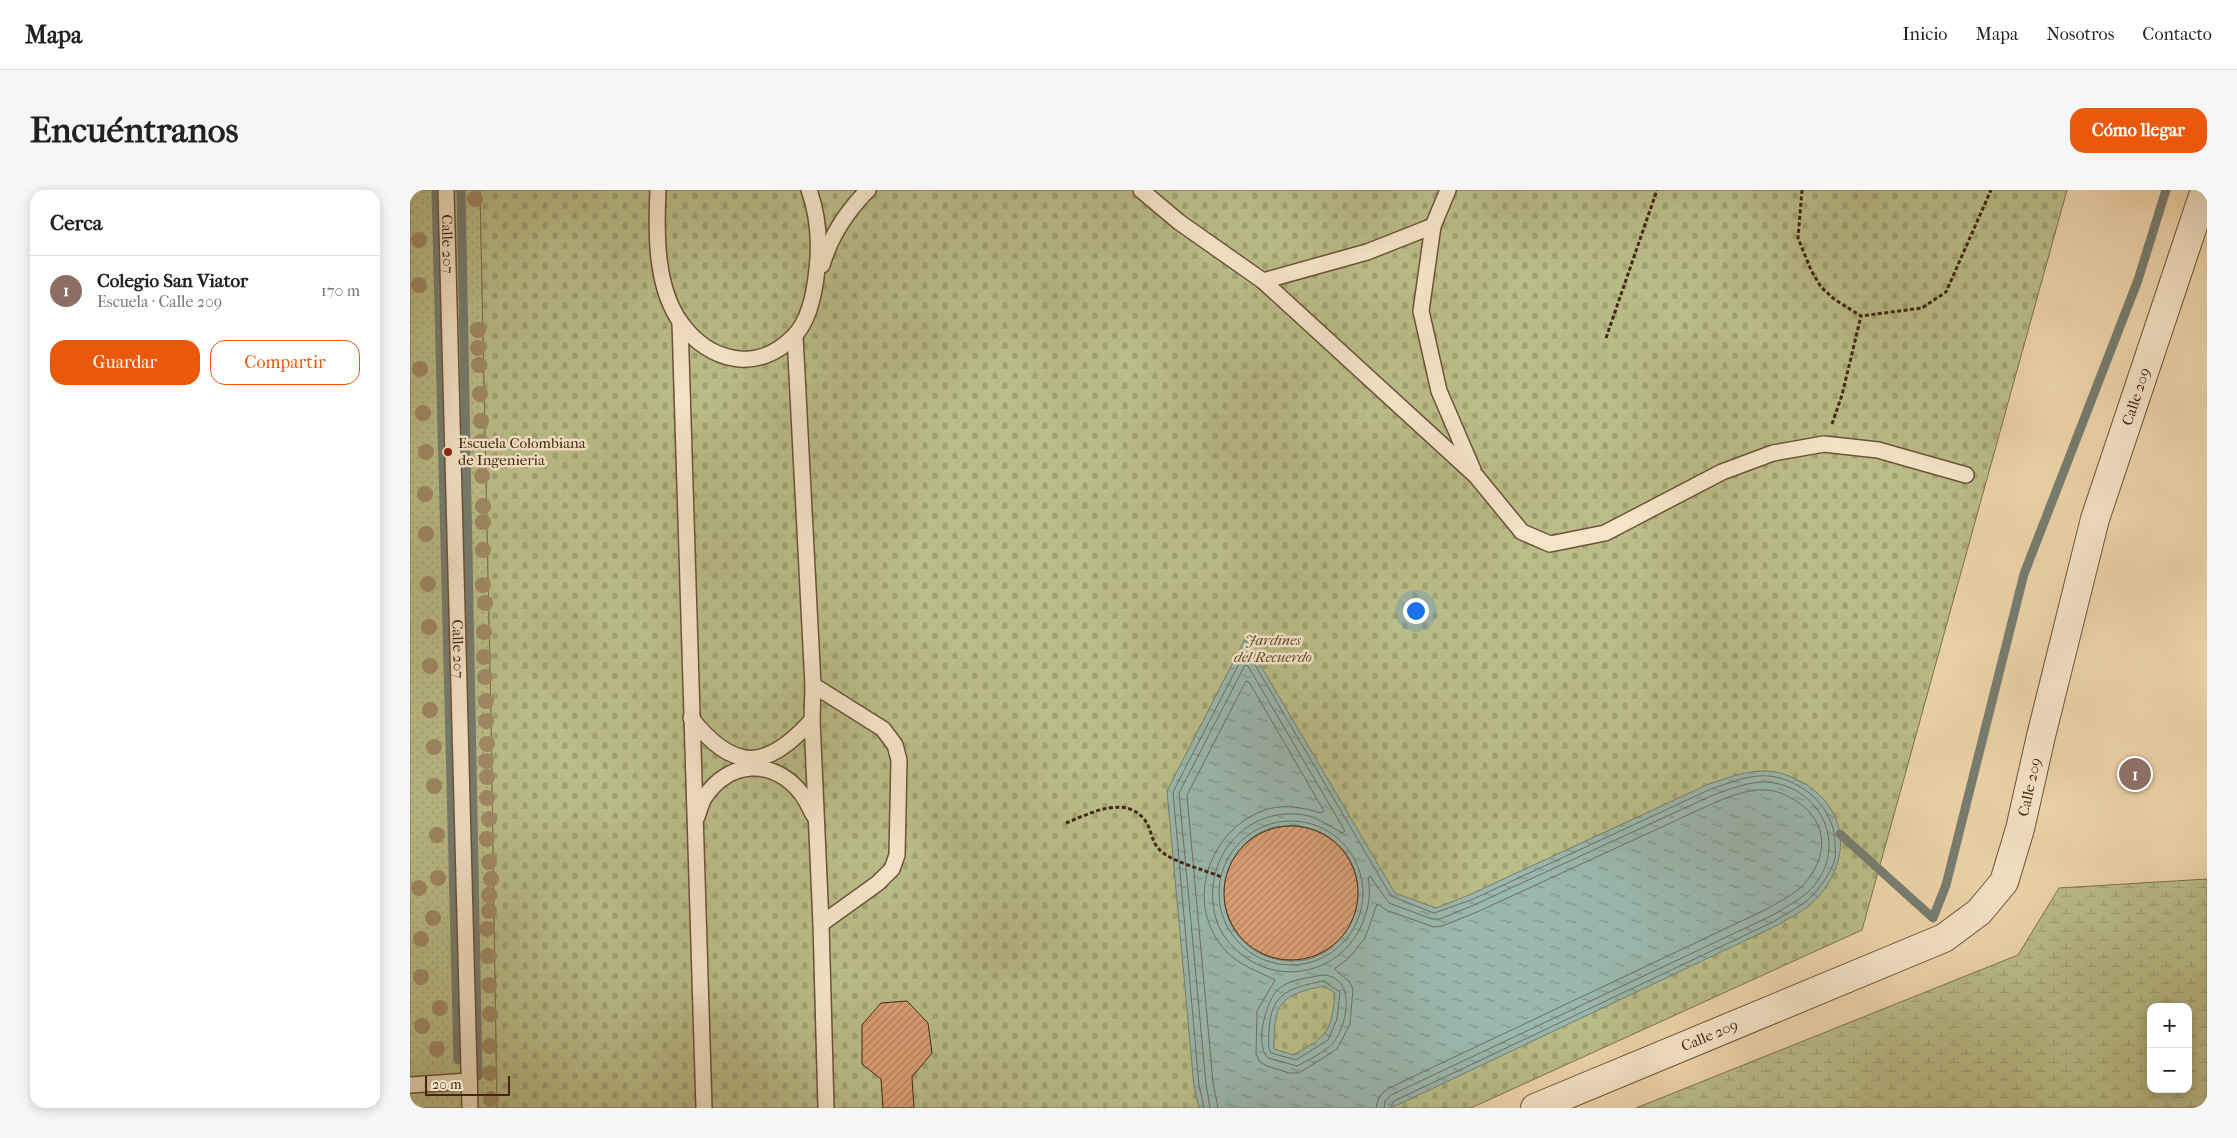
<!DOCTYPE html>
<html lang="es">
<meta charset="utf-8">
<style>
body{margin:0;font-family:"IM FELL French Canon",serif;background:#f6f6f6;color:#202124}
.controls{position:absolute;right:15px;bottom:15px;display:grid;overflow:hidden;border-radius:10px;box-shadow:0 2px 12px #0003}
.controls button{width:45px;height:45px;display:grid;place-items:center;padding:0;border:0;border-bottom:1px solid #e0e0e0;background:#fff;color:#202124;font:25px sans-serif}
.scale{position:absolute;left:15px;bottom:12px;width:85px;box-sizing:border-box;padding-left:5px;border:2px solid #422613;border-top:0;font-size:14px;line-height:18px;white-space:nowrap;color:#422613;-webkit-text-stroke:4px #f5e4c8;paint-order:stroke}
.you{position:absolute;left:1005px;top:420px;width:18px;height:18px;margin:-12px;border:4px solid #fff;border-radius:50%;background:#1a73e8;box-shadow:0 0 0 8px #1a73e833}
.badge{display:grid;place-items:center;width:32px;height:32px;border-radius:50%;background:#ea580c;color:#fff;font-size:16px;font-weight:700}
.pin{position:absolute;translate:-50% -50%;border:2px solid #fff;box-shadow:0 1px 5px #0006}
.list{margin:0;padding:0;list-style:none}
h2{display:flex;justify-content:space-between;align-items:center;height:65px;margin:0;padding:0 20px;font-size:21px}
h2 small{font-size:16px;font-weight:400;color:#757577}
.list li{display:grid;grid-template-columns:32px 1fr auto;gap:15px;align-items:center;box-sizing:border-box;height:70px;padding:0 20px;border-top:1px solid #e0e0e0}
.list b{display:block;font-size:19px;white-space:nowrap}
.list p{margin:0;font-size:16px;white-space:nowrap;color:#757577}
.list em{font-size:16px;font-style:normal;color:#757577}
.actions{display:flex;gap:10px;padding:15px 20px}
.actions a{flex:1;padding:11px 0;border:1px solid #ea580c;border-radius:15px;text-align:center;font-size:18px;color:#ea580c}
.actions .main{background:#ea580c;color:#fff}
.map{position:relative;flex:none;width:1797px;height:918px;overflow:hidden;border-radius:15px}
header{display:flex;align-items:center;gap:30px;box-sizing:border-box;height:70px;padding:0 25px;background:#fff;border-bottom:1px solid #e0e0e0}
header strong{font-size:24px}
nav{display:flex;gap:28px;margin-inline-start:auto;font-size:18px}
.intro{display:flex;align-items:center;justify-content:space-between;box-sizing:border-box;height:120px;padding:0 30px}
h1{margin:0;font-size:35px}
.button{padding:12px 22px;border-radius:15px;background:#ea580c;color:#fff;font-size:18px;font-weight:700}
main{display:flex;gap:30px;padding:0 30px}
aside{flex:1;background:#fff;border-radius:15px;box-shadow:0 2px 12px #0003}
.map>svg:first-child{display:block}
.grass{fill:url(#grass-dots);stroke:#7e724e}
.wetland{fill:url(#wetland-marsh);stroke:#7e724e;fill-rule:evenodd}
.cemetery{fill:url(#cemetery-stones);stroke:#7e724e}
.water{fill:url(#water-ripples);stroke:#777e71;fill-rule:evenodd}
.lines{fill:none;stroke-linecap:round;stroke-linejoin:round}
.shore{stroke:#6e6f61;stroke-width:1}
.stream{stroke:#777e71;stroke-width:9}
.building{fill:url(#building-hatch);stroke:#422613}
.lane-casing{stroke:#6d5239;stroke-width:18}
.street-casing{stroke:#6d5239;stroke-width:30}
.path{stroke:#422613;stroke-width:3;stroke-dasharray:4 2.5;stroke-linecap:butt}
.lane{stroke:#f5e4c8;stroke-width:15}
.street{stroke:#f5e4c8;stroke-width:28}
.tree{fill:#a08a67}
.poi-dot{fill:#8f2418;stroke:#f5e4c8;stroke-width:2}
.labels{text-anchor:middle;stroke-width:5;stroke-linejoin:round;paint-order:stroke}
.street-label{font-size:15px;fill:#422613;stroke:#f5e4c8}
.poi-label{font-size:15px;fill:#422613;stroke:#f5e4c8;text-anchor:start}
.park-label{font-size:15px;font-style:italic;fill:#604c30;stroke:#f5e4c8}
</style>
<header>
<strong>Mapa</strong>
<nav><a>Inicio</a><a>Mapa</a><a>Nosotros</a><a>Contacto</a></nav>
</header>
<div class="intro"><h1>Encuéntranos</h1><a class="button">Cómo llegar</a></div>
<main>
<aside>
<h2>Cerca<small></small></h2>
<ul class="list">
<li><span class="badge" style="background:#8d6e63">1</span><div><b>Colegio San Viator</b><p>Escuela · Calle 209</p></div><em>170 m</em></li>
</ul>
<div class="actions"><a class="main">Guardar</a><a>Compartir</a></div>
</aside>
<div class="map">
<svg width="1797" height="918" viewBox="0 0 1797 918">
<defs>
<pattern id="grass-dots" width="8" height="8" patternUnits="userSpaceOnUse" patternTransform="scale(1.25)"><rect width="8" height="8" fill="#babd88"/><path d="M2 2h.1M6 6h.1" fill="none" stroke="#a1a274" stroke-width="1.8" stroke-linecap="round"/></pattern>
<pattern id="wetland-marsh" width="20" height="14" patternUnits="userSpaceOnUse" patternTransform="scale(1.25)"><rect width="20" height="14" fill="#babd88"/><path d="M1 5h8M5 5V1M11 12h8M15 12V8" fill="none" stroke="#a1a274"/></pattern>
<pattern id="cemetery-stones" width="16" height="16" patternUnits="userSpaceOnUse" patternTransform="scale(1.25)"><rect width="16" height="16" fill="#babd88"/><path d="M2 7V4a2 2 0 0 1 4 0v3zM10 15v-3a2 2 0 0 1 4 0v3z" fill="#a1a274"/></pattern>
<pattern id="water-ripples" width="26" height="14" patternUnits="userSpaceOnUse" patternTransform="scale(1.25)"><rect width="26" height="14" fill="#9ab8af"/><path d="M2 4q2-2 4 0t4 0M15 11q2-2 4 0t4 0" fill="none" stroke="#7f958d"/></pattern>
<pattern id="building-hatch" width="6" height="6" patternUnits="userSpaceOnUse" patternTransform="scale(1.25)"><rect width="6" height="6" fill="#dba075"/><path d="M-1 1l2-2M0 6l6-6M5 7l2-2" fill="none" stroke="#b3825f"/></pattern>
</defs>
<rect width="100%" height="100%" fill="#efd5ab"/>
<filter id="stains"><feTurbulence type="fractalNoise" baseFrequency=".004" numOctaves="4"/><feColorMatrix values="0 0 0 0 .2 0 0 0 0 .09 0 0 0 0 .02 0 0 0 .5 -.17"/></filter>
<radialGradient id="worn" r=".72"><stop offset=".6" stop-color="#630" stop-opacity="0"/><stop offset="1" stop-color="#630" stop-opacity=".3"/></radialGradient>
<path class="grass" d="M0 0H70L81 524 87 918H0Z"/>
<path class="wetland" d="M1797 689V918H1226L1608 765 1649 698ZM1741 817H1778V899H1741Z"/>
<path class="cemetery" d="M70 0H1657L1452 740 1061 918H87L81 524Z"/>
<path class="water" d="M835 449 985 703 1026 718 1059 705 1299 594C1318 588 1337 580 1358 581 1373 582 1384 588 1397 595 1440 624 1440 673 1406 709 1396 720 1380 727 1368 735L981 918H789L784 896 757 601ZM886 635C893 637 902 638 908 641 986 676 939 800 853 765 835 757 820 740 816 720 809 685 827 647 864 637 871 636 879 636 886 635ZM914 796 925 803C921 844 918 844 884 865L864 859C864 813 869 805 914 796Z"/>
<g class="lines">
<g class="shore">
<circle cx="881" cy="703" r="72"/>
<path d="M912 785C947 785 938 835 923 853 917 860 896 872 887 876L858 868C844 855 856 807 871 797 882 789 899 788 912 785Z"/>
<path d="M913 791 930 802 927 829 918 850 886 870 861 863C857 857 859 848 859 840 861 802 880 798 913 791Z"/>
<path d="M794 918 789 895 763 602 835 462 838 463 981 706 1024 723 1061 710 1301 599C1320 593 1339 584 1360 586 1394 591 1425 618 1425 654 1425 659 1426 664 1425 669 1421 682 1412 695 1403 705 1394 715 1377 723 1365 731L984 911 980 918"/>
<path d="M800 918 796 894 769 603 835 475 838 476 935 641 932 643C918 635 904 625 887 624 828 620 789 677 807 732 811 744 821 756 831 764 874 799 936 780 954 729 959 716 961 701 958 688L960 686 979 713 1022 729H1030L1064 715 1303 605C1321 599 1339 591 1358 592 1415 598 1440 662 1398 702 1388 711 1374 718 1363 725L981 905 975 911 974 918"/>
<path d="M808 918 803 893 777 605 836 491 839 492 914 621 911 623C894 618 876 614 858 619 799 637 772 714 816 761 830 776 848 781 865 790L847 821 846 864 850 872 857 876 879 883H889L927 859 940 834 943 799 939 791 924 779 939 768 955 748 967 714 978 721 1024 737 1032 736 1067 722 1306 612C1322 606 1340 598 1357 600 1368 601 1377 605 1386 611 1419 632 1419 667 1393 695 1385 704 1370 711 1359 718L977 899 969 907 966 918"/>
</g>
<g class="stream">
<path d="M26 0 48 870"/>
<path d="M51 0 68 886"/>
<path d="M1430 644 1523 728 1536 695 1614 384 1728 90 1756 0"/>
</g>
</g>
<g class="building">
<circle cx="881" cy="703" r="67"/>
<path d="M497 811 518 833 522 863 502 887 504 918H473L471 889 452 874V835L471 813Z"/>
</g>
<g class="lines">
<defs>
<g id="lane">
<path id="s1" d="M36 0 60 918"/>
<path d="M248 0C246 42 245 97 271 133 299 172 348 184 384 146 400 130 405 100 407 79 410 53 408 25 399 0"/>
<path d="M731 0 769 32 853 91 1066 286 1112 342 1140 354 1195 343 1312 282 1363 263 1414 254 1468 260 1556 285"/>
<path d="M1038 0 1023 36 1011 121 1029 201 1063 280"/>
<path d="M412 75C421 45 436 22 458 0"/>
<path d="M853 91 957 62 1023 36"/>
<path d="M270 132 294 918"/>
<path d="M385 146 403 495 402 530 411 734 416 918"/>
<path d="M403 495 473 539 485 555 489 570 487 665 482 679 468 693 411 734"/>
<path d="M281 528C324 582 356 581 402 530"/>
<path d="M287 627C289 621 291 614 294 608 318 570 364 568 391 603 397 610 400 620 405 627"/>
<path d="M0 895 59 891"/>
</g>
<g id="street">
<path id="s2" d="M1125 918 1534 748 1569 722 1594 692 1610 639 1631 546 1685 329 1795 0"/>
</g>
</defs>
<use href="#lane" class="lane-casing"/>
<use href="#street" class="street-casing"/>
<g class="path">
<path d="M1392 0 1388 48 1401 80 1411 97 1424 109 1451 126 1512 118 1536 102 1581 0"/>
<path d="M1196 148 1247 0"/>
<path d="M1422 234 1432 205 1451 126"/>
<path d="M656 633C681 623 717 603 737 633 741 641 742 651 748 658 759 672 794 679 811 687"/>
</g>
<use href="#lane" class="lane"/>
<use href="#street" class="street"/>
</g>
<g class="tree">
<circle cx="65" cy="9" r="8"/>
<circle cx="9" cy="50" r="8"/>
<circle cx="9" cy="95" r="8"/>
<circle cx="68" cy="140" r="8"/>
<circle cx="68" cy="158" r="8"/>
<circle cx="69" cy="175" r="8"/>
<circle cx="10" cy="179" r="8"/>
<circle cx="70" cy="204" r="8"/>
<circle cx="13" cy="223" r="8"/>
<circle cx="71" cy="231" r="8"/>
<circle cx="71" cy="252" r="8"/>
<circle cx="16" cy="262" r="8"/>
<circle cx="72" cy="286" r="8"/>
<circle cx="15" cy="304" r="8"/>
<circle cx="73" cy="316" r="8"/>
<circle cx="73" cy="332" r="8"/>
<circle cx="16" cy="344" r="8"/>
<circle cx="73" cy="360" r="8"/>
<circle cx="18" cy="394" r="8"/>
<circle cx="73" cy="395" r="8"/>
<circle cx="75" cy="413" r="8"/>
<circle cx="19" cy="437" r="8"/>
<circle cx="74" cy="442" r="8"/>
<circle cx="74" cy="467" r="8"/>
<circle cx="20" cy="476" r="8"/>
<circle cx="75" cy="487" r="8"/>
<circle cx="76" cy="511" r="8"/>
<circle cx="20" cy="520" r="8"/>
<circle cx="76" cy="531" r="8"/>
<circle cx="77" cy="554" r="8"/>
<circle cx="24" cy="557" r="8"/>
<circle cx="76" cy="571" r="8"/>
<circle cx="77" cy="587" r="8"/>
<circle cx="24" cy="596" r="8"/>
<circle cx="77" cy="608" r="8"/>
<circle cx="79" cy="629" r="8"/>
<circle cx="27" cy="645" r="8"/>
<circle cx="77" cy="649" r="8"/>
<circle cx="79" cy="672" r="8"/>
<circle cx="28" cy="688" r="8"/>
<circle cx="81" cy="689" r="8"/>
<circle cx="9" cy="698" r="8"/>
<circle cx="79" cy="705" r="8"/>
<circle cx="79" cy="721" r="8"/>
<circle cx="23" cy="728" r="8"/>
<circle cx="77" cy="739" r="8"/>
<circle cx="11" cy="749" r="8"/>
<circle cx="78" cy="766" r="8"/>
<circle cx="11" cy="787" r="8"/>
<circle cx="79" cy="795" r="8"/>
<circle cx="30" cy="818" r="8"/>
<circle cx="80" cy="824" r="8"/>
<circle cx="12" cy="836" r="8"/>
<circle cx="80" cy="856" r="8"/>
<circle cx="27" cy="859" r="8"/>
<circle cx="80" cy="883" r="8"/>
<circle cx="81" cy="909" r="8"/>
</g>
<circle class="poi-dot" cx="38" cy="262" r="5"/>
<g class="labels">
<g class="street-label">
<text dy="5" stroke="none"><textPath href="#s1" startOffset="54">Calle 207</textPath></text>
<text dy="5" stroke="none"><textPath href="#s2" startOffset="1029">Calle 209</textPath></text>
<text dy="5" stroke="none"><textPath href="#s1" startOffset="459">Calle 207</textPath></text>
<text dy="5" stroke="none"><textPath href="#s2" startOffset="624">Calle 209</textPath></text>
<text dy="5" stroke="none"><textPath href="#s2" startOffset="189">Calle 209</textPath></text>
</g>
<g class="poi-label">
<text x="48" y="258">Escuela Colombiana<tspan x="48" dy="17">de Ingenieria</tspan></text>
</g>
<g class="park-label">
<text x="863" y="455">Jardines<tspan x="863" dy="17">del Recuerdo</tspan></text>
</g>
</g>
<rect width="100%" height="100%" filter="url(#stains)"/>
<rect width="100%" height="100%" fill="url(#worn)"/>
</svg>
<div class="controls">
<button>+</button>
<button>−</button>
</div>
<div class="scale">20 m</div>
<div class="you"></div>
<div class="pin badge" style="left:1725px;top:584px;background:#8d6e63">1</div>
</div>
</main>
